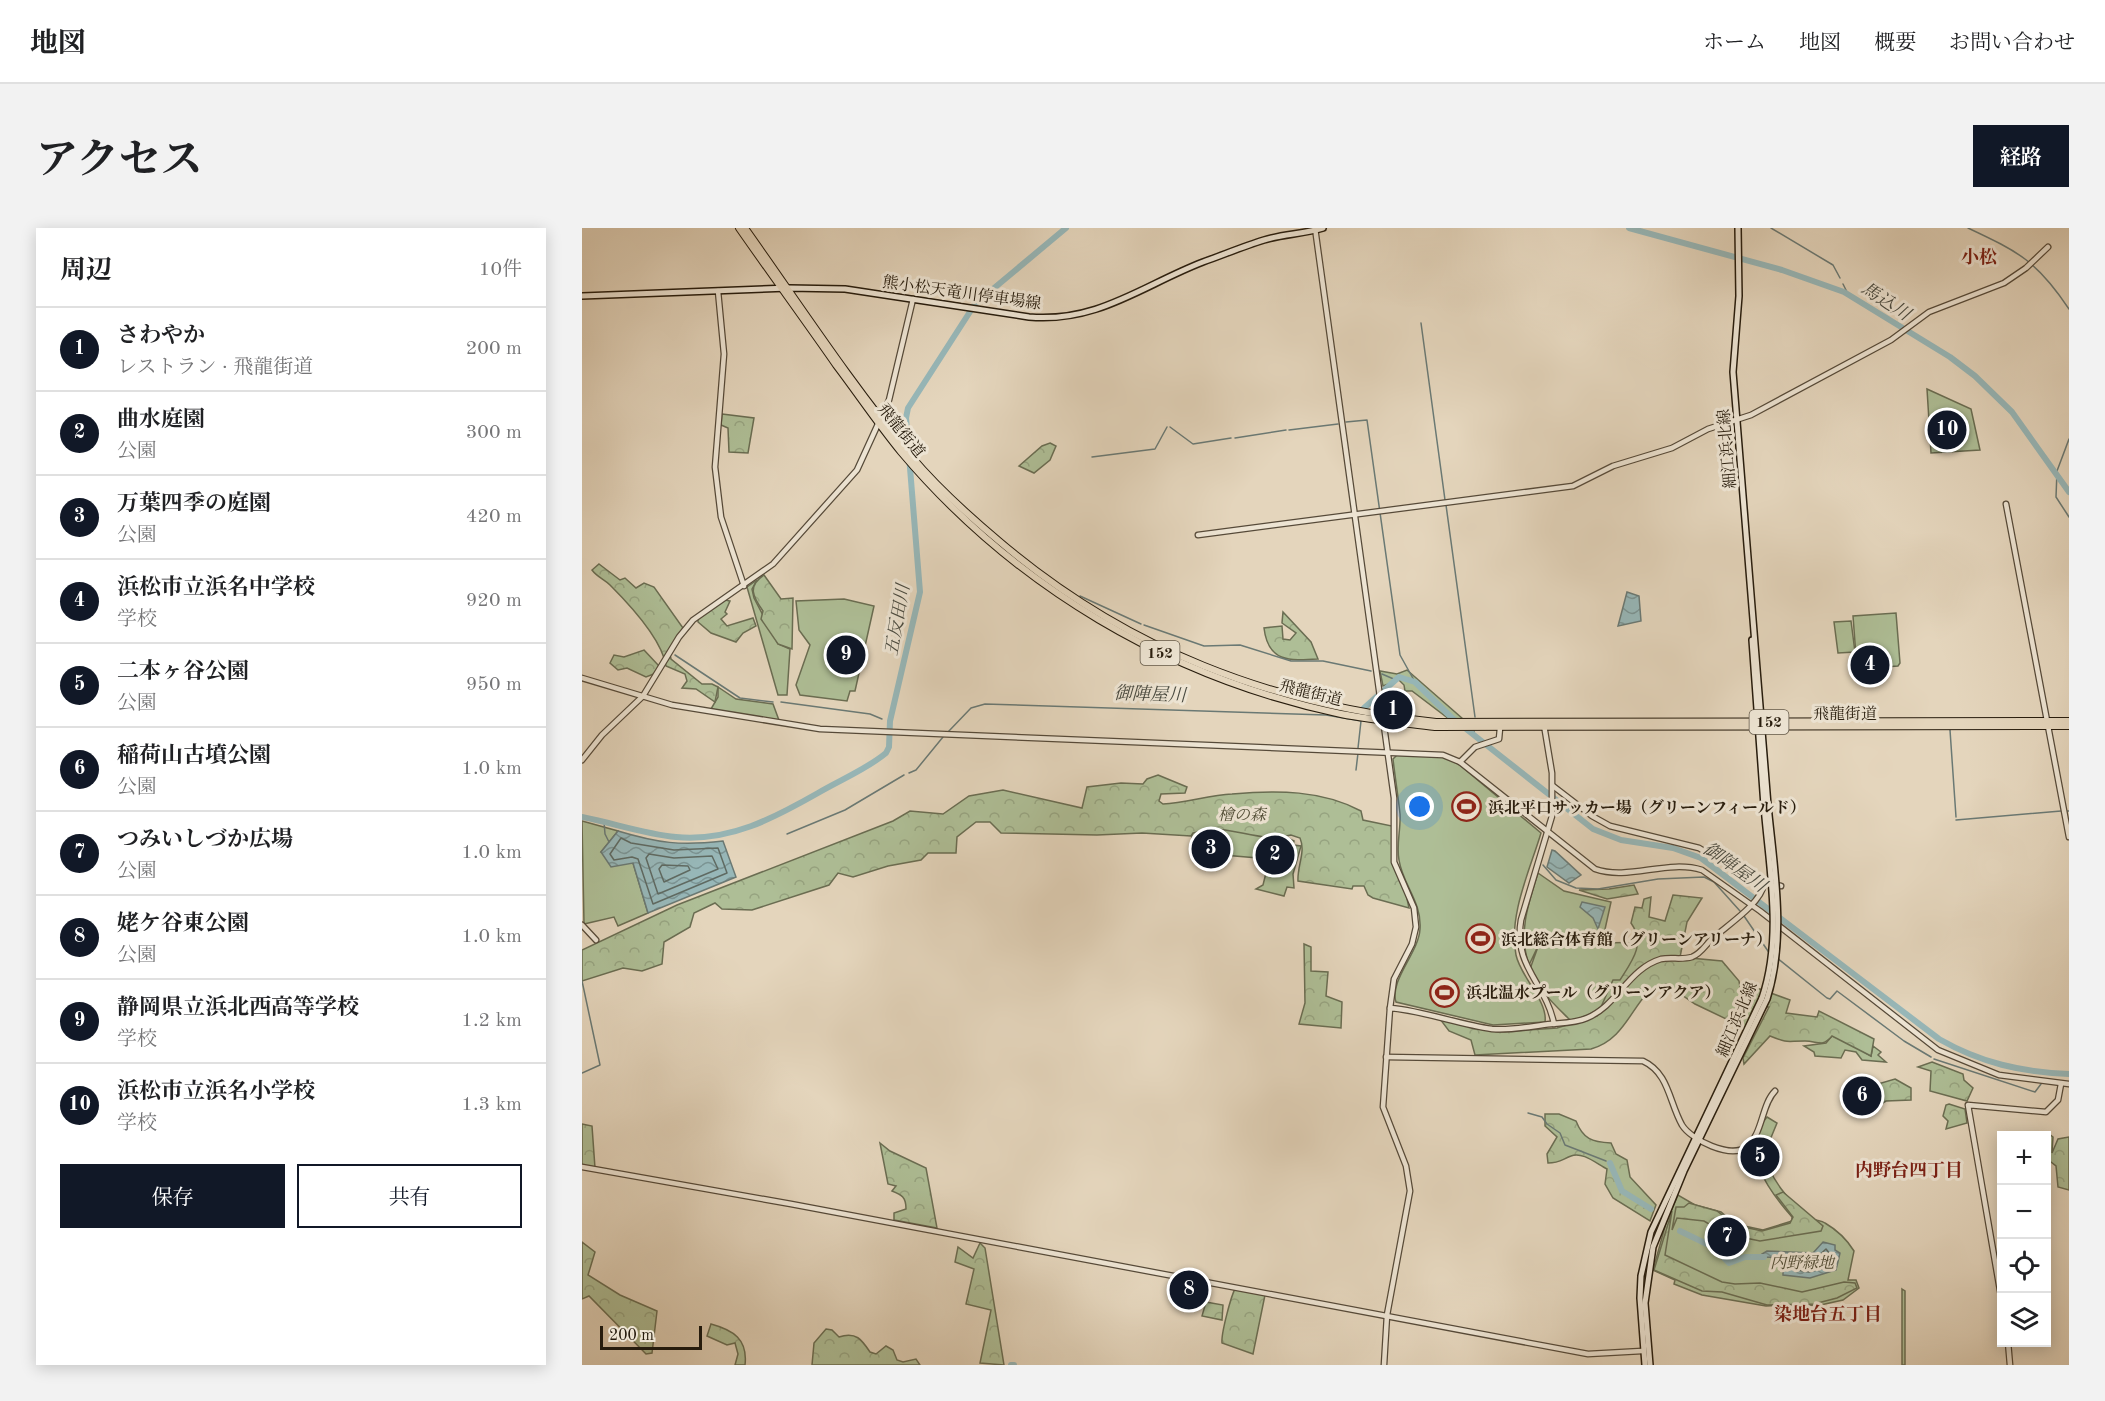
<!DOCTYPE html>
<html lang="ja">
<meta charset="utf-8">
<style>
body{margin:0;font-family:"Old Standard TT","Noto Serif JP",serif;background:#f2f2f2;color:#202124}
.controls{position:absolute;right:18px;bottom:18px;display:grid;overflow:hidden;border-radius:0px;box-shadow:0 3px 15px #0003}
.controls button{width:54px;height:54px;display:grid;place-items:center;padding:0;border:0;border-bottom:2px solid #e0e0e0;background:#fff;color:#202124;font:30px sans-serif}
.scale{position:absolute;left:18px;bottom:15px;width:102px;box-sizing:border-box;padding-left:6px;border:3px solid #271c0d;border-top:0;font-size:16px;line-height:21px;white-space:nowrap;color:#271c0d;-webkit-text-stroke:4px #ede4d3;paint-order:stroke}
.you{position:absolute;left:838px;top:579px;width:21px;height:21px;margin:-15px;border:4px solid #fff;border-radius:50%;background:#1a73e8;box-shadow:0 0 0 9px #1a73e833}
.badge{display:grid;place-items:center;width:39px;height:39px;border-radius:50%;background:#111827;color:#fff;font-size:20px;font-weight:700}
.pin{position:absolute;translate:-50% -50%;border:3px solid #fff;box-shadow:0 2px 6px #0006}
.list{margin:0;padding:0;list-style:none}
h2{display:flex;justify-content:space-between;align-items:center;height:78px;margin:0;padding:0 24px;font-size:26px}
h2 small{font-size:20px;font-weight:400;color:#757577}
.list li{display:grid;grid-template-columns:39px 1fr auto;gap:18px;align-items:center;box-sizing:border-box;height:84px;padding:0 24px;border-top:2px solid #e0e0e0}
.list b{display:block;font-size:22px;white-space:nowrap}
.list p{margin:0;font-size:20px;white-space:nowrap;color:#757577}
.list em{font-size:20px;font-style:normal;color:#757577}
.actions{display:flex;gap:12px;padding:18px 24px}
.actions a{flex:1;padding:14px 0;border:2px solid #111827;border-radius:0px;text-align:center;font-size:21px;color:#111827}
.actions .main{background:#111827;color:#fff}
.icon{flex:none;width:33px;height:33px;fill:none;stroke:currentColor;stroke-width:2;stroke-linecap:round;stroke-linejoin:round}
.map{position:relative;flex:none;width:1487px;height:1137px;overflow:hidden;border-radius:0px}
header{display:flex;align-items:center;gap:36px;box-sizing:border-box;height:84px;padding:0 30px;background:#fff;border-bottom:2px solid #e0e0e0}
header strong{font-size:28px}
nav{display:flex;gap:33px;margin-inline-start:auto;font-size:21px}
.intro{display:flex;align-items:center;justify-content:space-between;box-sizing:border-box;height:144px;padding:0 36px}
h1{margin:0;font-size:42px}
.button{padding:15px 27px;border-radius:0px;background:#111827;color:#fff;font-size:21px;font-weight:700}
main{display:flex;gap:36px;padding:0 36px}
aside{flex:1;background:#fff;border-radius:0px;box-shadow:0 3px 15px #0003}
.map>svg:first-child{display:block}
.green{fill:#aebe96;stroke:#6a6d52;stroke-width:1.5}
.forest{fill:url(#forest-crowns);stroke:#6a6d52;stroke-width:1.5}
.water{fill:url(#water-waves);stroke:#6a7974;stroke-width:1.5}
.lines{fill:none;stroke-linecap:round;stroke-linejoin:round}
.shore{stroke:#5f6a62;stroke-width:1.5}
.stream{stroke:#6a7974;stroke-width:1.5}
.river{stroke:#97b7b8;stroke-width:6}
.tertiary-casing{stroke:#564a39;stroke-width:7}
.secondary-casing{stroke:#271c0d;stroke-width:8}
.trunk-casing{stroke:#271c0d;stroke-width:8}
.tertiary{stroke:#ede4d3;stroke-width:4.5}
.secondary{stroke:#ede4d3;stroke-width:5}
.trunk{stroke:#e4d5bc;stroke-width:6}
.secondary-bridge-casing{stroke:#271c0d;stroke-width:8;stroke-linecap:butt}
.secondary-bridge{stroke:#ede4d3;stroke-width:5}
.labels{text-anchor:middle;stroke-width:6;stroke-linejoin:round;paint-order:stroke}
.shield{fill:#ede4d3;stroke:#625848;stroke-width:1.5}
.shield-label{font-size:15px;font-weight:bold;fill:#271c0d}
.street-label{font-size:16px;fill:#271c0d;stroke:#ede4d3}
.poi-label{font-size:16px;font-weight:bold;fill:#271c0d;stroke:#ede4d3;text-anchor:start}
.park-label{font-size:16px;font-style:italic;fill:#504d36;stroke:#ede4d3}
.neighbourhood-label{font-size:18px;font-weight:bold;fill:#7a1f14;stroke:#ede4d3}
.water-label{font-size:18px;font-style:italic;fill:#494a40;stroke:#ede4d3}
</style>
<header>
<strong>地図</strong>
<nav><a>ホーム</a><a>地図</a><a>概要</a><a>お問い合わせ</a></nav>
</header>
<div class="intro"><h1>アクセス</h1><a class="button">経路</a></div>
<main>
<aside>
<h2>周辺<small>10件</small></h2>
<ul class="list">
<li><span class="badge">1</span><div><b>さわやか</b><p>レストラン · 飛龍街道</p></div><em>200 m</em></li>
<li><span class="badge">2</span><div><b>曲水庭園</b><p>公園</p></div><em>300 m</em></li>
<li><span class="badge">3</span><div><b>万葉四季の庭園</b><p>公園</p></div><em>420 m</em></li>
<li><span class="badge">4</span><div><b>浜松市立浜名中学校</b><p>学校</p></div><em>920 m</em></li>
<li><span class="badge">5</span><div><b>二本ヶ谷公園</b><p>公園</p></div><em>950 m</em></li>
<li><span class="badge">6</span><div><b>稲荷山古墳公園</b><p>公園</p></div><em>1.0 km</em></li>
<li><span class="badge">7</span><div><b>つみいしづか広場</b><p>公園</p></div><em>1.0 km</em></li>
<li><span class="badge">8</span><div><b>姥ケ谷東公園</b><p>公園</p></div><em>1.0 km</em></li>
<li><span class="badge">9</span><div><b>静岡県立浜北西高等学校</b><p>学校</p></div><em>1.2 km</em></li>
<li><span class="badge">10</span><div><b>浜松市立浜名小学校</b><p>学校</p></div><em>1.3 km</em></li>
</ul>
<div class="actions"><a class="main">保存</a><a>共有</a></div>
</aside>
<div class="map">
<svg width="1487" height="1137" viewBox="0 0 1487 1137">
<defs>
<pattern id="forest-crowns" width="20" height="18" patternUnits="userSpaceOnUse" patternTransform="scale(1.5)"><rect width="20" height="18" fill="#aebe96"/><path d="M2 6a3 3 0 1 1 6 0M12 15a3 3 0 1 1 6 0" fill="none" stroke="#96a380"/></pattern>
<pattern id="water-waves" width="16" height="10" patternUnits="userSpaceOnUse" patternTransform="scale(1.5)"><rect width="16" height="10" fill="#97b7b8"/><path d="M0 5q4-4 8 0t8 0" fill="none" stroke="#7b9494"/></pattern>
</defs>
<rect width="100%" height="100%" fill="#e4d5bc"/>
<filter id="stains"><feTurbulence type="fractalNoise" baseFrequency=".00333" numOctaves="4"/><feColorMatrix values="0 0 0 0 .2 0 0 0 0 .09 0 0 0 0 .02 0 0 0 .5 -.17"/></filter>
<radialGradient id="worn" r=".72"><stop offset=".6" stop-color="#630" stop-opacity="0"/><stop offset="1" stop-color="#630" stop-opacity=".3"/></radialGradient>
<g class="green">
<path d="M1345 161 1389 181 1398 222 1349 225Z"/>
<path d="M175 352 170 361 172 370 196 416 208 421 205 467H196L165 359Z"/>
<path d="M262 371 292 378 273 463H268L265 473 218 467 214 457 228 417 217 402 214 373Z"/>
<path d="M1314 385 1318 435 1316 438 1275 441 1271 388Z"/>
<path d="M1269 393 1273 424 1256 425 1252 394Z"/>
<path d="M825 442 881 491H867L830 463H823L822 457 817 452 801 458 798 443 815 446Z"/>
<path d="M136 459 154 471 191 476 198 495 129 481 136 469Z"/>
<path d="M817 525 857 528 873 533 959 605C948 642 926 688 934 727 939 750 966 773 963 794L911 797 814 774C807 753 837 724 838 701 840 674 821 657 817 632 814 617 819 601 818 586 816 567 813 549 811 531Z"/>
<path d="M609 579 695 610 703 609 712 613 711 617 719 618 711 646 712 660 705 659 702 668 674 661 681 657 685 641 676 630 618 625 620 617 610 610Z"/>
<path d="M0 593 36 603 19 624 51 635 66 685 36 698 32 689 2 696Z"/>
<path d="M956 645 982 663 1029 674 1020 715 1065 714C1046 743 1028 789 988 792 972 776 957 763 948 741L957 716 947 737C936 705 946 676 956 645Z"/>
<path d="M1250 808 1259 810 1289 828 1291 818 1299 824 1296 827 1304 834 1280 832 1274 824 1263 822 1259 830 1233 828 1232 824 1222 818 1244 815Z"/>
<path d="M1185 889 1195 895 1183 924C1185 948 1210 978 1229 990 1233 993 1239 992 1243 995 1255 1002 1264 1010 1272 1023L1266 1052H1274L1277 1060 1261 1072 1234 1078 1223 1076 1184 1078 1120 1067 1092 1056 1093 1052 1071 1042 1084 995 1096 967 1113 977 1139 984 1153 996 1181 1002 1210 993V989C1188 964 1155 922 1185 889Z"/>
<path d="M596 1053 621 1058 618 1071 594 1066Z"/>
<path d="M1320 1061 1323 1063V1137H1320Z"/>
</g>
<g class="forest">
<path d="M140 186 172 190 166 225 147 224 146 200 139 197Z"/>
<path d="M468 215 474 218 468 232 452 245 437 238 460 218Z"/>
<path d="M17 336 38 352 43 350 54 360 62 355 72 359 101 400 87 422 89 431 120 456H130L136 459 133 474 114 461 100 460 105 453 103 446 84 438C80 412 47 376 28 357 22 351 15 349 10 342Z"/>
<path d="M182 347 199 371 211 370 210 421 196 416 179 391 181 383C171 369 165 358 182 347Z"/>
<path d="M143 372 148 373 143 384 145 386 139 391 145 398 171 390 174 398 161 405 154 414 129 405 116 394V389Z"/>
<path d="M701 384 729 414 736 431C707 433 686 434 682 400L700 398 701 411 708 412 714 405 700 395Z"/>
<path d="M62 422 77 438V444L64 449 45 440 36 442 28 435 32 427 42 429Z"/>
<path d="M576 547 605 559 603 565 579 566 577 573 581 576C604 575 627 567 650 566 695 562 740 562 779 583L781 592 810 598V635L824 666 827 680 791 670 786 667 782 658H771L770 661 716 653C715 638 724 624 718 610L709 607C683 615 657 601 630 601 624 601 618 604 611 605L609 608 560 605 515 607 419 605 408 594H394L375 609 374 625H346L339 632 306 638 271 649 256 645 247 657 170 682 140 681 133 675 112 685 108 699 82 714 80 736 60 743 41 740 0 753V722L95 677 311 593 328 583 361 586 387 568 421 562 500 580 505 559 539 555 561 556 565 551Z"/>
<path d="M632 602 640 606 637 614 623 613 615 608 618 605Z"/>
<path d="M1052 657 1056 666 1025 671 997 662 1027 661Z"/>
<path d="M1091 667 1120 670 1105 694 1098 729 1140 733 1157 753 1158 759 1178 761 1208 772 1204 785 1235 789 1237 783 1292 811 1289 828 1250 808C1240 820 1236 813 1223 813 1204 813 1208 816 1188 808L1162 836 1161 830 1187 779H1172L1163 800 1113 776 1084 756C1078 758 1070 760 1066 764 1047 785 1040 812 1009 821L893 827 889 812 867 803 858 791 916 804 975 800 1015 788 1031 752H1038C1050 733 1064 716 1049 695L1053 679 1060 680 1062 671 1069 669 1067 689 1083 693Z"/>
<path d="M722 716 729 719V743L746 744 744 768 760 774 759 800 717 796 723 775Z"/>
<path d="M1350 834 1381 846 1382 852 1391 860 1385 873 1348 863 1349 843 1336 839Z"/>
<path d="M1313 851 1329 860V872L1304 873 1296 878 1279 875 1277 871 1279 855 1296 856Z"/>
<path d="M1367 876 1383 881 1385 895 1364 901 1366 893 1361 888 1364 877Z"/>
<path d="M963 886H977L994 893C1001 911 1010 914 1029 915L1034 926 1045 932 1048 949 1074 977 1068 993 1031 970 1023 956 1025 941C1015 936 1000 923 989 928 979 932 977 935 966 935L965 926 975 909 963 898Z"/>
<path d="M0 896 10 898 13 940 0 939Z"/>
<path d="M1466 905 1471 909 1470 925 1476 911 1487 909V962L1476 959 1474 938 1465 931Z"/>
<path d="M298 915 308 923 344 940 355 1000 312 992V985L324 981C324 969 320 967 310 963L314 958 306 956Z"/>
<path d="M1201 964 1241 998 1239 1003 1178 1013 1144 1006 1122 993 1095 990 1090 1002 1094 979H1102L1107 975 1135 983 1153 997 1180 1003 1208 995 1211 989 1194 967Z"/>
<path d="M1090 983 1083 1027 1140 1054 1153 1056 1178 1055 1220 1064 1262 1054 1273 1055 1275 1060 1255 1070 1232 1076 1185 1077 1140 1064 1120 1063 1072 1042Z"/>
<path d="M0 1014 13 1024 6 1047 38 1067 75 1083 70 1125 64 1126 7 1068 0 1071Z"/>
<path d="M398 1015 403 1020 422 1137 398 1135 409 1082 384 1076 392 1041 373 1034 376 1019 391 1030Z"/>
<path d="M654 1059 683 1067 671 1126 640 1115C639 1106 649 1067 654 1059Z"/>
<path d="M624 1074 641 1077 640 1092 620 1088Z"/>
<path d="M129 1096C151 1102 166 1111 163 1137H153L156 1126 153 1115 145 1117 125 1108Z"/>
<path d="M244 1101 250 1102 257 1109C274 1103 280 1112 288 1124L294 1126 304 1118 311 1122 315 1132 321 1134 334 1131 338 1137H230L232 1115Z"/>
</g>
<g class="water">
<path d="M1045 364 1057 368 1059 393 1036 398Z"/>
<path d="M36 603C76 615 98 618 141 613L154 649 66 685 51 635 29 639 19 624Z"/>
<path d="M970 622 973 623 999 647 987 655 965 639Z"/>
<path d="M1000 674 1023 679 1016 701 1011 690 998 679Z"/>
<path d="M1241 1014 1253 1017V1022L1258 1025 1254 1042 1228 1050 1201 1047V1030L1182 1029 1180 1026 1185 1023 1231 1025Z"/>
</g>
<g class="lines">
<g class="shore">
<path d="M39 610 49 615 92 622 136 620 145 645 71 676 56 631 50 629 32 632 28 626Z"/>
<path d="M67 626 92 630 130 628 136 641 76 666 64 630Z"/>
<path d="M80 637 106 638 108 642 82 654 77 641Z"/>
<path d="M1244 1021 1251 1030 1248 1039 1227 1044 1208 1041 1210 1031H1233Z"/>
</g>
<g class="stream">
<path d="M1189 0 1251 37 1258 50"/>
<path d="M1386 0C1437 24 1455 33 1487 81"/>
<path d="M1261 56 1266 66"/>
<path d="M839 95 863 272"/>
<path d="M764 194 785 192 818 427 833 454"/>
<path d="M588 199 611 216 649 210"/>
<path d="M707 202 756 196"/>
<path d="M653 210 704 202"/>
<path d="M1487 211 1475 243 1474 269 1487 289"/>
<path d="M510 229 573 221 585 199"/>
<path d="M864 277 893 489"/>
<path d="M498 368 559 396"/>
<path d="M562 397 622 418 658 417 709 433H741L789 443"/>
<path d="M93 427 158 470 191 474"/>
<path d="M800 446 814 452"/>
<path d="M199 474 288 486 300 491"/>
<path d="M1368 502 1374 589"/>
<path d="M366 504 389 480 403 476 744 487 779 493 776 520"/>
<path d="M892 506V503"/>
<path d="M774 542 776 525"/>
<path d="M327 545 334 542 361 509"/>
<path d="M1485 583H1487"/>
<path d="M1374 592 1479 583"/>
<path d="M22 594 23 606 27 614"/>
<path d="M205 606 263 582 322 547"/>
<path d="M961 637 974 652 994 660 1016 661 1076 651 1122 649 1132 654 1158 683"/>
<path d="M1162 688 1188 726"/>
<path d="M1195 730 1245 770 1248 771 1255 763 1322 813 1349 829"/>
<path d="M0 753 18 837 0 845"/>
<path d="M1352 831 1453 864 1459 856"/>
<path d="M946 885 960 889 965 896 978 905 983 917 1024 933"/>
</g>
<g class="river">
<path d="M1047 0 1200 42 1262 64 1368 129 1393 148 1430 184 1487 264"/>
<path d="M782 480 817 449 833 454 869 489 1011 601 1039 612 1091 620 1119 630 1357 811C1399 835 1439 844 1487 846"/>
<path d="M0 589C31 595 63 606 94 609 148 614 192 590 236 565 258 552 285 541 304 525L307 519 308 493 338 364 324 190 326 180 393 76 484 0"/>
<path d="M1028 935 1040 963 1069 981"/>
<path d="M1098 1003 1131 1019 1147 1035 1163 1029H1182"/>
<path d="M429 1137H432"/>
</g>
<defs>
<g id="tertiary">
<path d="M733 0 812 570V634L832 680 834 699 830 716 812 751 808 780"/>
<path d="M136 63 142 126 133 239 139 289 162 358"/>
<path d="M1424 276 1487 609"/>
<path d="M616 307 991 258 1031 238 1090 220 1126 201 1169 187 1309 112 1347 84 1422 55 1444 40 1466 19"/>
<path d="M0 450 90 477 238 501 861 527 878 534 1013 641C1047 653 1085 631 1120 642L1178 683 1356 822 1417 847 1487 856"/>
<path d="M962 497 970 545V588L939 692C931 739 964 755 972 796"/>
<path d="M0 532 20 507 61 468 97 409 111 392 191 336 275 242 307 172 331 71"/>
<path d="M878 534 893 519 917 511 918 500"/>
<path d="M971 558 1010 588 1028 598 1117 620 1170 652 1199 658"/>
<path d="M0 697 14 712"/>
<path d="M804 829 1061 833C1087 845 1087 874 1100 897 1109 912 1149 931 1164 919 1181 907 1179 877 1193 863"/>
<path d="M0 939 209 976 1006 1126 1060 1123"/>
<path d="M1420 1074 1386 877 1464 884 1476 872 1479 856"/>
<path d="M1426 1114 1428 1137"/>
<path d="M802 1137 805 1087 828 963 824 938 801 879 808 780C843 783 875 796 910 801 929 803 950 798 969 796 981 795 994 795 1005 790 1036 777 1046 741 1079 731 1089 729 1100 732 1110 729 1120 725 1123 717 1130 711 1144 698 1179 676 1182 656"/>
</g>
<g id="secondary">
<path d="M1156 0 1157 68 1151 144 1186 577"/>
<path d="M0 68 207 60 263 61 447 89C516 95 561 57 621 34 641 27 662 18 682 12 701 6 722 6 741 0"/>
<path d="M1170 412 1182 578"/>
<path d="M1063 1137 1058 1070 1059 1048 1069 1004 1180 770"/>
<path d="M1068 1137 1063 1075 1071 1019 1102 943 1185 771"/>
</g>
<g id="trunk">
<path d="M157 0C189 46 222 91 254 137 276 166 296 196 319 224 432 358 587 450 759 486 790 492 822 495 853 499L1487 498"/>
<path d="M163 0C217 76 269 156 329 228 355 259 386 287 417 313 544 421 689 477 854 494L1487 493"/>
</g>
</defs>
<use href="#tertiary" class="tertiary-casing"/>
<use href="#secondary" class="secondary-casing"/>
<use href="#trunk" class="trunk-casing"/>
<use href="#tertiary" class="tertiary"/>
<use href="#secondary" class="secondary"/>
<use href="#trunk" class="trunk"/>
<defs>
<g id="secondary-bridge">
<path d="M1180 770C1201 708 1187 641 1182 578"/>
<path d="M1185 771C1205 709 1192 640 1186 577"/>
</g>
</defs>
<use href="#secondary-bridge" class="secondary-bridge-casing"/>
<use href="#secondary-bridge" class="secondary-bridge"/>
</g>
<defs>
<symbol id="stadium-ring" viewBox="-11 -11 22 22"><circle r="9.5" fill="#ede4d3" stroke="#8f2418" stroke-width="1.5"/><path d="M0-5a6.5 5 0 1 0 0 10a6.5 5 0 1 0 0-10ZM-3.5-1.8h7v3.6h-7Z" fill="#8f2418"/></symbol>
</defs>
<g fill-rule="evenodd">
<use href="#stadium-ring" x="868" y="562" width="33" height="33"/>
<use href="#stadium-ring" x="882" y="694" width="33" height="33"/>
<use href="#stadium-ring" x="846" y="748" width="33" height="33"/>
</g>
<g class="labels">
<g class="shield">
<rect x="558.5" y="413" width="39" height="24" rx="4.5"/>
<rect x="1167.5" y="482" width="39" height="24" rx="4.5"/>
</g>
<g class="shield-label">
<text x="578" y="430">152</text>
<text x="1187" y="499">152</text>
</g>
<g class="street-label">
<text transform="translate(380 64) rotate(8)" y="6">熊小松天竜川停車場線</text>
<text transform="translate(320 202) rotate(51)" y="6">飛龍街道</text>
<text transform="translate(1144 221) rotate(-95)" y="6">細江浜北線</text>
<text transform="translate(729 464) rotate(14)" y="6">飛龍街道</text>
<text x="1263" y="491">飛龍街道</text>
<text transform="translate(1154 791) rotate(-67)" y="6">細江浜北線</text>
</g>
<g class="poi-label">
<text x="906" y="585">浜北平口サッカー場（グリーンフィールド）</text>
<text x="919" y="717">浜北総合体育館（グリーンアリーナ）</text>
<text x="884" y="770">浜北温水プール（グリーンアクア）</text>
</g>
<g class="park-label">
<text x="660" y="592">檜の森</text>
<text x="1220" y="1040">内野緑地</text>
</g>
<g class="neighbourhood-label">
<text x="1397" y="35">小松</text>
<text x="1327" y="948">内野台四丁目</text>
<text x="1246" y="1092">染地台五丁目</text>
</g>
<g class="water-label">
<text transform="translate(1304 73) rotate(33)" y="6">馬込川</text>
<text transform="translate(315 392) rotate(-80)" y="6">五反田川</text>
<text transform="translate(568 466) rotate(2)" y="6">御陣屋川</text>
<text transform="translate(1153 639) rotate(35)" y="6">御陣屋川</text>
</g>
</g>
<rect width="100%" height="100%" filter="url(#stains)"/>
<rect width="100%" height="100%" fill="url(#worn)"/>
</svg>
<div class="controls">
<button>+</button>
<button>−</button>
<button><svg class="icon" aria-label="locate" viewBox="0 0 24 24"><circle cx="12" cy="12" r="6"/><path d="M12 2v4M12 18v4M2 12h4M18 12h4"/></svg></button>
<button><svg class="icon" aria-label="layers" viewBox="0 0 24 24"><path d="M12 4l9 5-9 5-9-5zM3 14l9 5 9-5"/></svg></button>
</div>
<div class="scale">200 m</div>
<div class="you"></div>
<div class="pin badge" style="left:811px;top:482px">1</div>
<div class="pin badge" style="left:693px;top:627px">2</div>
<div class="pin badge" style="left:629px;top:621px">3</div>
<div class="pin badge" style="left:1288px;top:437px">4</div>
<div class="pin badge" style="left:1178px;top:929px">5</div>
<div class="pin badge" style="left:1280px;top:868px">6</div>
<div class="pin badge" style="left:1145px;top:1009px">7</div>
<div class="pin badge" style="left:607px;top:1062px">8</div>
<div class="pin badge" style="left:264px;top:427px">9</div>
<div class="pin badge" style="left:1365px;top:202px">10</div>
</div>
</main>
